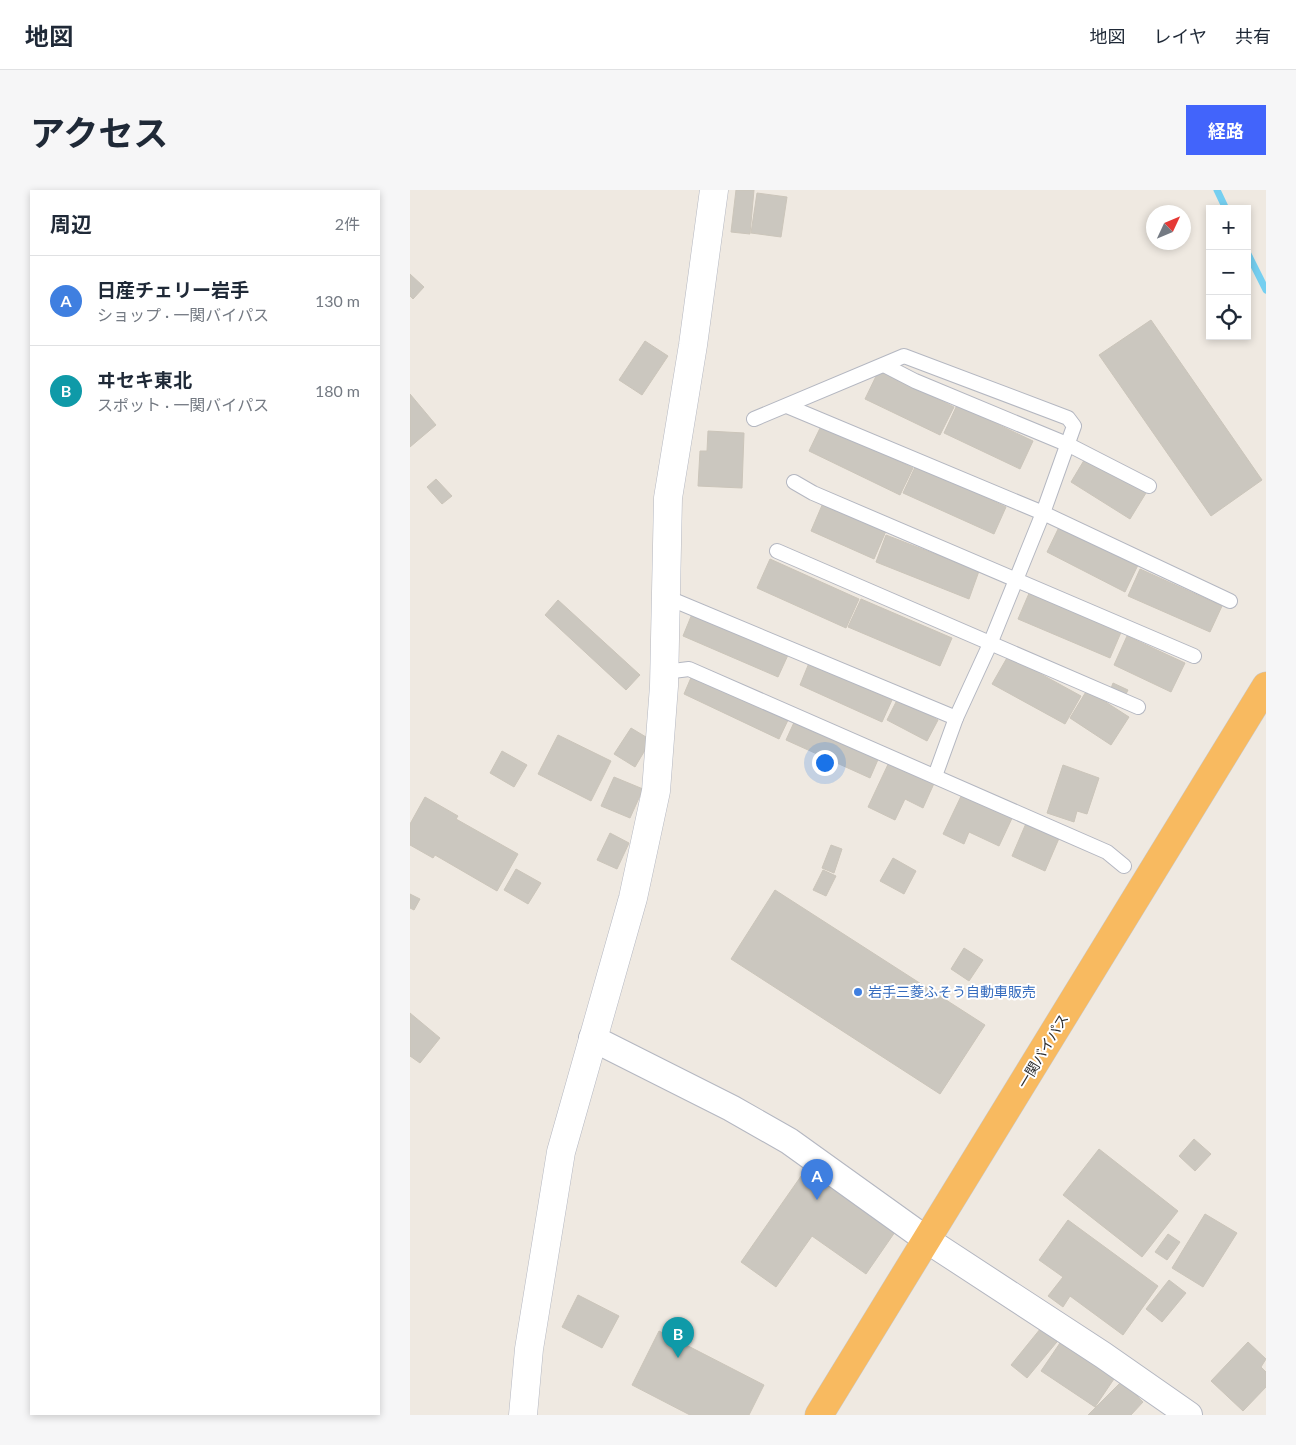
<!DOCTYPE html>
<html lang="ja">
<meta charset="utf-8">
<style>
body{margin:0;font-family:Lato,"Noto Sans JP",sans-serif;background:#f6f6f7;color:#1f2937}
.controls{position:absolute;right:15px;top:15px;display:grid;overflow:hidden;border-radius:0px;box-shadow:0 2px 8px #0003}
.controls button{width:45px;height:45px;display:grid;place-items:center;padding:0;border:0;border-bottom:1px solid #e0e1e3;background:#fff;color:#1f2937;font:25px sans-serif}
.compass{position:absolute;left:736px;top:15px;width:45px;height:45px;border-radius:50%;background:#fff;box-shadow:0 2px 8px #0003;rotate:46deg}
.you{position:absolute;left:414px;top:572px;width:18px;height:18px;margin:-12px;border:4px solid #fff;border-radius:50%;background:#1a73e8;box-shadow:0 0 0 8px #1a73e833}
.badge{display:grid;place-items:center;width:32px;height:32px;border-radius:50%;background:#4264fb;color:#fff;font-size:16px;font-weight:700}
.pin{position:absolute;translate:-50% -41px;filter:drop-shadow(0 1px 2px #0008)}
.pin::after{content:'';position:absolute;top:26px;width:18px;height:15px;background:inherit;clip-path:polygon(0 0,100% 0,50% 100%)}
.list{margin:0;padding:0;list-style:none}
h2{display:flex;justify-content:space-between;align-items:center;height:65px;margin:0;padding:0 20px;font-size:21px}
h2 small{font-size:16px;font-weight:400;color:#747a83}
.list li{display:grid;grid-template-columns:32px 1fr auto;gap:15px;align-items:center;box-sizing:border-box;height:90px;padding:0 20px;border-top:1px solid #e0e1e3}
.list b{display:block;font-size:19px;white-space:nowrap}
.list p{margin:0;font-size:16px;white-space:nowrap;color:#747a83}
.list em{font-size:16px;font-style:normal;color:#747a83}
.icon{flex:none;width:28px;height:28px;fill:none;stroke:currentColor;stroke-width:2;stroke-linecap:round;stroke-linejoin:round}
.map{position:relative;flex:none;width:856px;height:1225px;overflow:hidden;border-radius:0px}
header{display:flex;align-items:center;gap:30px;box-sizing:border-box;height:70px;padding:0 25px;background:#fff;border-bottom:1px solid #e0e1e3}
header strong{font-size:24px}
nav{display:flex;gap:28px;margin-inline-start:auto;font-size:18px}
.intro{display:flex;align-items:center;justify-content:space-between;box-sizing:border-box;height:120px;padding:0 30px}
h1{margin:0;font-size:35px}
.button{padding:12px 22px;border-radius:0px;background:#4264fb;color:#fff;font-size:18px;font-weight:700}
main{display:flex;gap:30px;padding:0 30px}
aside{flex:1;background:#fff;border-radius:0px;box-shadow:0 2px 8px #0003}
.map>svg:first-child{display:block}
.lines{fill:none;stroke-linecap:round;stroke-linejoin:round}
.stream{stroke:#75cff0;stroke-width:7}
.building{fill:#cbc7bf;stroke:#cbc5ba}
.service-casing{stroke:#b4b7c1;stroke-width:16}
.minor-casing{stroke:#b4b7c1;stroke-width:28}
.tertiary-casing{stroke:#b4b7c1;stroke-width:29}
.trunk-casing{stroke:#c9c9c9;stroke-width:29}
.service{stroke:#fff;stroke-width:14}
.minor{stroke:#fff;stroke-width:26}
.tertiary{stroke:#fff;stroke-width:28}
.trunk{stroke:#f8ba60;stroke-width:28}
.shop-dot{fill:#3f7fe0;stroke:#fff;stroke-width:2}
.labels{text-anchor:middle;stroke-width:4;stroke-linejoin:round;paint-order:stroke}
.shop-label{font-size:14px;fill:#366cbe;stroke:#fff;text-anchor:start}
.street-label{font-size:14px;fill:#2e2e2e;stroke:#fff}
</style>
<header>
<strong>地図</strong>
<nav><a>地図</a><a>レイヤ</a><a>共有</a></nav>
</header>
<div class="intro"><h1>アクセス</h1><a class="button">経路</a></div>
<main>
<aside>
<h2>周辺<small>2件</small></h2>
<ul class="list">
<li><span class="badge" style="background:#3f7fe0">A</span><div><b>日産チェリー岩手</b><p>ショップ · 一関バイパス</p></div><em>130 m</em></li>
<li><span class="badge" style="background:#0f9aa8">B</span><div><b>ヰセキ東北</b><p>スポット · 一関バイパス</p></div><em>180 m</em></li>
</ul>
</aside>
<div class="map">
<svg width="856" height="1225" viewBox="0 0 856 1225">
<rect width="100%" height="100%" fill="#efe9e1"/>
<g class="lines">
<g class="stream">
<path d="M807 0 816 19"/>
<path d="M837 62 856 100"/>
</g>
</g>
<g class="building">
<path d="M326 0H344L340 44 321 42Z"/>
<path d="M347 3 377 7 371 47 341 43Z"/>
<path d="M0 84 14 97 3 109 0 106Z"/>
<path d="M741 130 852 290 801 326 689 165Z"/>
<path d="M235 151 258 166 232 205 209 190Z"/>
<path d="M469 180 544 217 530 245 455 209Z"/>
<path d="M0 204 26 235 0 257Z"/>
<path d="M547 215 623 251 610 279 534 243Z"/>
<path d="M412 234 503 278 490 305 399 261Z"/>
<path d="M298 241 334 243 332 298 288 296 290 261H297Z"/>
<path d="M676 267 736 303 720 329 661 292Z"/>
<path d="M506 275 596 317 584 344 493 303Z"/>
<path d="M26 289 42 306 32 314 17 297Z"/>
<path d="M413 313 476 341 464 369 401 341Z"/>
<path d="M650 335 728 375 715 402 637 362Z"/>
<path d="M476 345 569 381 559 409 466 372Z"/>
<path d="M360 369 449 409 436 438 347 398Z"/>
<path d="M730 379 812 416 800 442 718 406Z"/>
<path d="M620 401 712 440 700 468 608 429Z"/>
<path d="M451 409 542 448 530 476 438 437Z"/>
<path d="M148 410 230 485 216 500 135 425Z"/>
<path d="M282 424 378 465 368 487 273 446Z"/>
<path d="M717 446 775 473 761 502 704 475Z"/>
<path d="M598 466 671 506 655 534 582 494Z"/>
<path d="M399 473 482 510 472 532 390 495Z"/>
<path d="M283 483 379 528 369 549 274 504Z"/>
<path d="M703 493 718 500 714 508 700 501Z"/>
<path d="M677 500 719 527 701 555 660 528Z"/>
<path d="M488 508 528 530 517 551 477 530Z"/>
<path d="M386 528 470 565 460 588 376 550Z"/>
<path d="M221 538 241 550 225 577 204 564Z"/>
<path d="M148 545 201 571 181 611 128 584Z"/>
<path d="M92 561 117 575 104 597 80 583Z"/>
<path d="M481 568 526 589 513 618 495 609 485 630 458 617Z"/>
<path d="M653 575 689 588 677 624 667 621 664 632 637 623Z"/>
<path d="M204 587 233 599 220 628 191 616Z"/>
<path d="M554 600 604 624 589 656 559 642 554 654 533 644Z"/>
<path d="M15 607 48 626 46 629 108 664 87 701 25 665 23 668 0 655V634Z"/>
<path d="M617 631 650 646 635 681 602 666Z"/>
<path d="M200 643 219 653 207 679 187 670Z"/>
<path d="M421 655 432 659 424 683 412 678Z"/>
<path d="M483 668 506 681 494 704 470 691Z"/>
<path d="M106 679 131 693 118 714 94 700Z"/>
<path d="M413 680 426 686 416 706 403 700Z"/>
<path d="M365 700 575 835 530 904 321 769Z"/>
<path d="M0 704 10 709 4 720 0 718Z"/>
<path d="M554 758 573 770 559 791 541 779Z"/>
<path d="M0 823 30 848 10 873 0 866Z"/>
<path d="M784 949 801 964 785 981 769 966Z"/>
<path d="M689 959 768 1021 732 1067 653 1005Z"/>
<path d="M396 979 485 1042 456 1084 402 1046 366 1097 331 1072Z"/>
<path d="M795 1024 827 1043 793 1097 762 1078Z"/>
<path d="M658 1030 748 1096 713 1145 660 1106 653 1117 638 1106 653 1087 629 1070Z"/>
<path d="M758 1044 770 1052 757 1070 745 1062Z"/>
<path d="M759 1090 776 1103 752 1132 736 1119Z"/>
<path d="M168 1105 209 1126 192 1158 152 1137Z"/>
<path d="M635 1133 651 1147 617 1188 601 1175Z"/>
<path d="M249 1141 354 1195 339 1225H280L222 1195Z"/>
<path d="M654 1147 708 1183 685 1217 631 1181Z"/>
<path d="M838 1152 856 1169 851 1177 856 1182V1197L833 1221 801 1191Z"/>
<path d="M712 1191 733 1212 721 1225H678Z"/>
</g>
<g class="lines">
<defs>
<g id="service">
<path d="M474 175 505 191 659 255 739 296"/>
<path d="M377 216 633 323 820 411"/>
<path d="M344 229 494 166 658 228 664 236 633 323 580 454 546 528 525 586"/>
<path d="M384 292 403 303 784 466"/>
<path d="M367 361 728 517"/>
<path d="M256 407 546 528"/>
<path d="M263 481 279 479 697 662 714 676"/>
</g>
<path id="minor" d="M182 848 321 918 379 951 517 1050 693 1165 779 1225"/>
<path id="tertiary" d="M113 1225 119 1159 151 962 223 708 246 601 254 496 258 308 283 155 304 0"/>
<path id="trunk" d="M409 1225 856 496"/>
</defs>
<use href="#service" class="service-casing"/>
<use href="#minor" class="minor-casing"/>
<use href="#tertiary" class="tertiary-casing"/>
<use href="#trunk" class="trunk-casing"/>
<use href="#service" class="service"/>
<use href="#minor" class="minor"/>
<use href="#tertiary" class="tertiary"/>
<use href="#trunk" class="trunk"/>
</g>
<circle class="shop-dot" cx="448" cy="802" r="5"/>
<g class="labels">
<g class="shop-label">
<text x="458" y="807">岩手三菱ふそう自動車販売</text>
</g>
<g class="street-label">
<text transform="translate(633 861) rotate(-59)" y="5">一関バイパス</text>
</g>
</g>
</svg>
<div class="controls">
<button>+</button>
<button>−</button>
<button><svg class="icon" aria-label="locate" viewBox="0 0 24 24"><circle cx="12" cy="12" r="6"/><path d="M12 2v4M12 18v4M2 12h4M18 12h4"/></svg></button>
</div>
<svg class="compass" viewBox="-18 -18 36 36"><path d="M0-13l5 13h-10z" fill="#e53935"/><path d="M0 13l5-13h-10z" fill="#747a83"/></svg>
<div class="you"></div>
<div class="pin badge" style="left:407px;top:1010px;background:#3f7fe0">A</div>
<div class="pin badge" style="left:268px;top:1168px;background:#0f9aa8">B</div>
</div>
</main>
